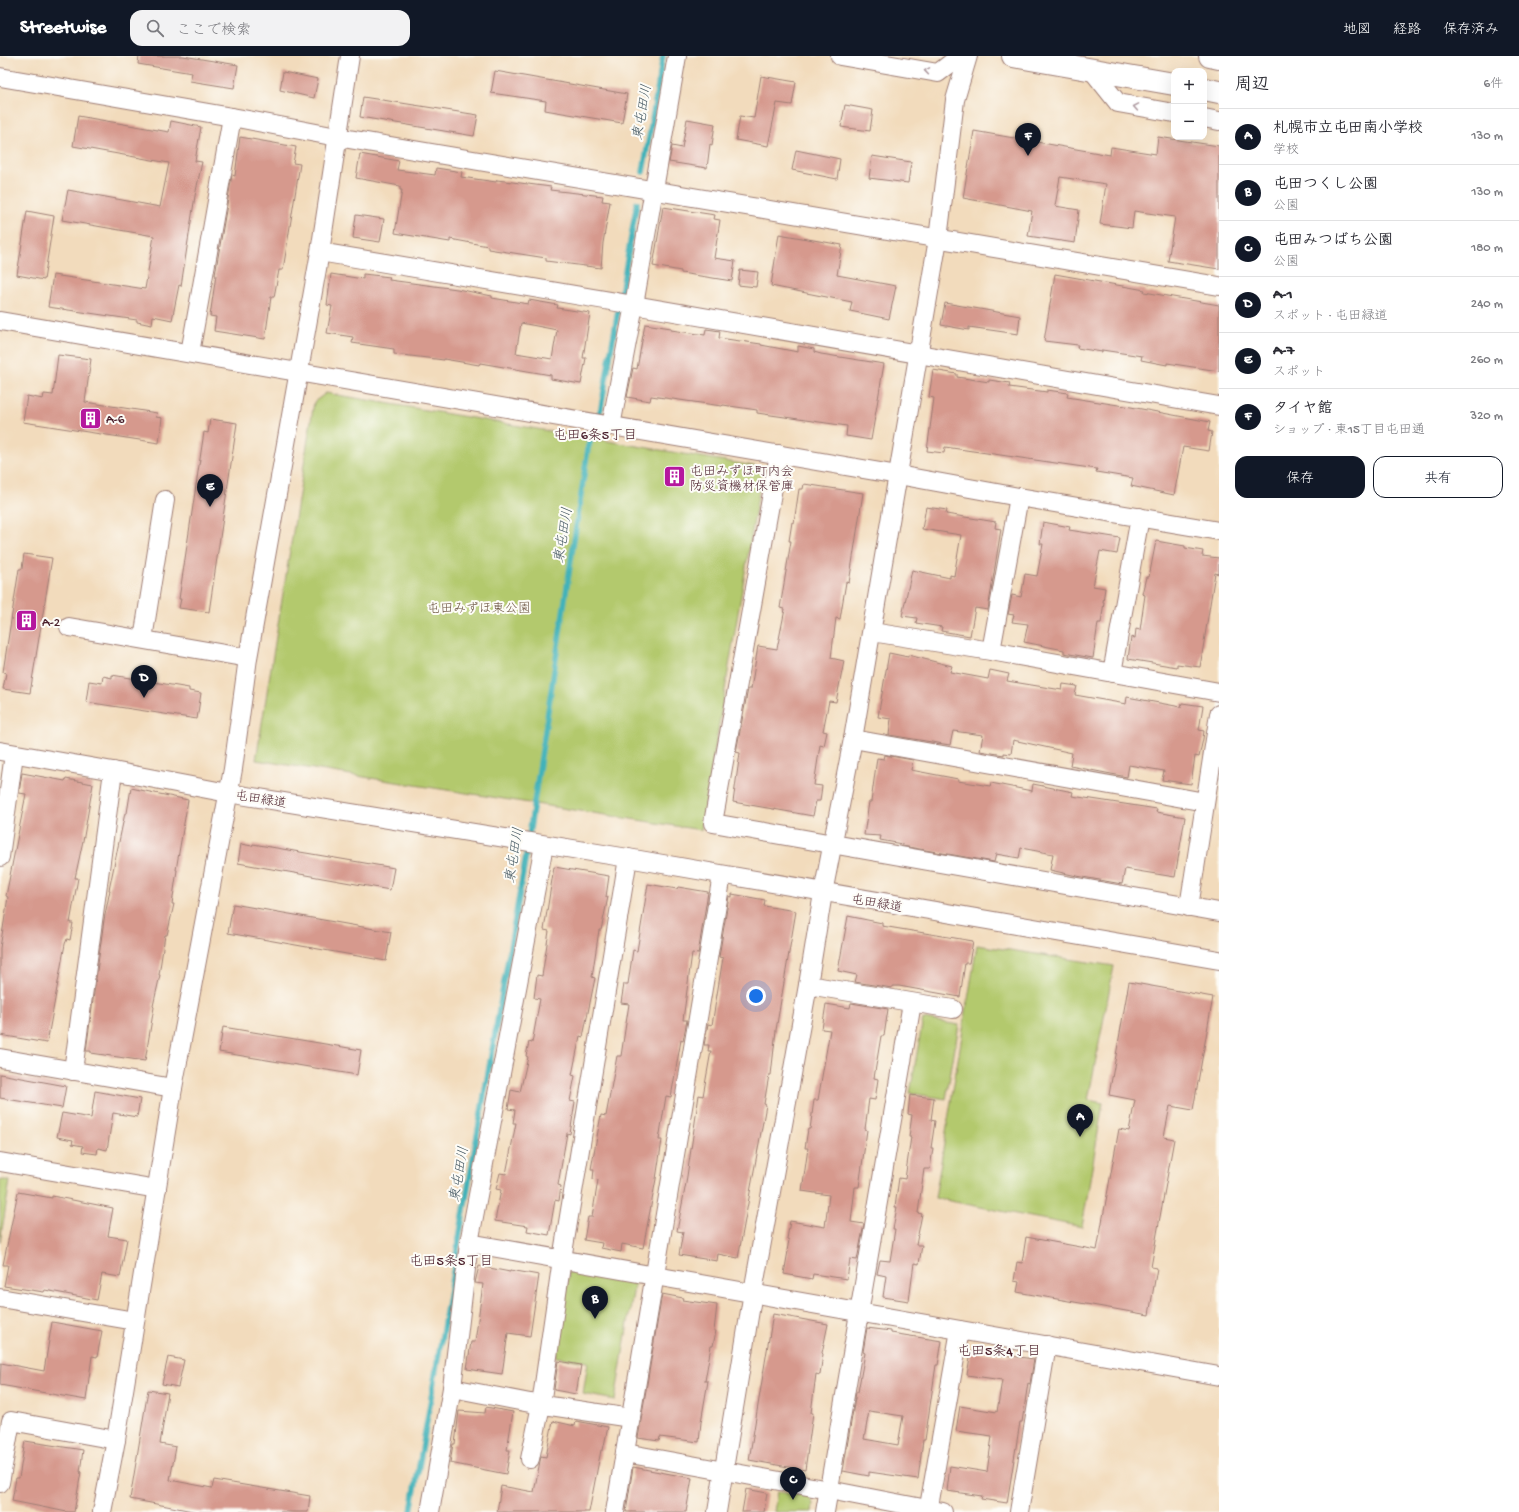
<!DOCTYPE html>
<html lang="ja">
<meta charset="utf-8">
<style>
body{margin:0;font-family:"Gochi Hand","Klee One",sans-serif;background:#f2f2f3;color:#2b2b33}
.controls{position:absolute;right:12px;top:12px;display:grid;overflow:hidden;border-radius:8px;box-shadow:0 4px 16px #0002}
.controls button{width:36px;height:36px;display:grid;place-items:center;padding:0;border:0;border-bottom:1px solid #e1e1e2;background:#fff;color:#2b2b33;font:20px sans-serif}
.you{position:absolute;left:756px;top:940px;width:14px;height:14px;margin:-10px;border:3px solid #fff;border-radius:50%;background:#1a73e8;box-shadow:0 0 0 6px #1a73e833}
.badge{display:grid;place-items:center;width:26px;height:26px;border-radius:50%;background:#111827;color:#fff;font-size:13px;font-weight:700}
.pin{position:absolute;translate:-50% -33px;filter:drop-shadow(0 1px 2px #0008)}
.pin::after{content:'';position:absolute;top:21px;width:14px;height:12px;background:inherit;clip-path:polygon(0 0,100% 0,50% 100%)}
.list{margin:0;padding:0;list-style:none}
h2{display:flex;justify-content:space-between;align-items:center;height:52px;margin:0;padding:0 16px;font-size:17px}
h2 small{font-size:13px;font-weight:400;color:#7c7c81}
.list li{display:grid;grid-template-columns:26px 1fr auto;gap:12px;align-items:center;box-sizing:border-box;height:56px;padding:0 16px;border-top:1px solid #e1e1e2}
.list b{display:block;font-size:15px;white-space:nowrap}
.list p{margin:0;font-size:13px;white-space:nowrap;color:#7c7c81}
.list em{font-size:13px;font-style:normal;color:#7c7c81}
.actions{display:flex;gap:8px;padding:12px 16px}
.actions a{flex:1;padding:9px 0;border:1px solid #111827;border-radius:12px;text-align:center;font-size:14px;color:#111827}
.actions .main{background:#111827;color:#fff}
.icon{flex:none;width:22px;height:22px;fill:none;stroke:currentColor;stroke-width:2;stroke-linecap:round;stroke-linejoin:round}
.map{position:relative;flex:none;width:1219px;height:1456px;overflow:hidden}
header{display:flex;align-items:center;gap:24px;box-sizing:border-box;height:56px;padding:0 20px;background:#111827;color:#fff}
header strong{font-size:19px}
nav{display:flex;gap:22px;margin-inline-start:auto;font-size:14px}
.search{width:280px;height:36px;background:#f2f2f3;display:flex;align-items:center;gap:10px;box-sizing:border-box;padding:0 14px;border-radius:12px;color:#7c7c81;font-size:15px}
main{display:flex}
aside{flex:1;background:#fff}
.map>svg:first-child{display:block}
.green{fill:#b3c96d;stroke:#7e744c}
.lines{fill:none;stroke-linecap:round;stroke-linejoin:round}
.stream{stroke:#42b2b9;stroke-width:5.5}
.building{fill:#d6998d;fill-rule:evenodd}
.minor-casing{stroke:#9e7d74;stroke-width:20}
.major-casing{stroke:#9e7d74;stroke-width:24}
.minor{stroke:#fff;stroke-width:18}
.major{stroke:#fff;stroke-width:22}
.oneway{stroke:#ae9aa0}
.labels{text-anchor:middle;stroke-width:4;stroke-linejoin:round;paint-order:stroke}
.poi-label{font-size:13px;fill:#4a1f2b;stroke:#fdfcf7;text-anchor:start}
.park-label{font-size:13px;fill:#6a523f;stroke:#fdfcf7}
.street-label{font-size:13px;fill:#4a1f2b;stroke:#fdfcf7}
.water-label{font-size:14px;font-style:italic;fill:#475a64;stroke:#fdfcf7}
.neighbourhood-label{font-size:14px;fill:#4a1f2b;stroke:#fdfcf7}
</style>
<header>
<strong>Streetwise</strong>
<div class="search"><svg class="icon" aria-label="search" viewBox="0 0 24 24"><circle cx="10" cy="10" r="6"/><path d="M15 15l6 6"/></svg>ここで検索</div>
<nav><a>地図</a><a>経路</a><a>保存済み</a></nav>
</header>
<main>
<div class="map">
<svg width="1219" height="1456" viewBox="0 0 1219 1456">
<rect width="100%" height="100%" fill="#fdfcf7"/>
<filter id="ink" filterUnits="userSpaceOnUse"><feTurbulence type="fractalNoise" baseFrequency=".025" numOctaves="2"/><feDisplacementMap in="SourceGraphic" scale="8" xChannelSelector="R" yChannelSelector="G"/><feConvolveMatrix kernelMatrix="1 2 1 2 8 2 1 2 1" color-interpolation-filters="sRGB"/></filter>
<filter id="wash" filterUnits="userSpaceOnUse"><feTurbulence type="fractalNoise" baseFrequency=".012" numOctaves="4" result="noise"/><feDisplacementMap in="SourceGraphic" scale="16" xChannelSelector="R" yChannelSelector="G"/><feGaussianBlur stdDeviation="0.9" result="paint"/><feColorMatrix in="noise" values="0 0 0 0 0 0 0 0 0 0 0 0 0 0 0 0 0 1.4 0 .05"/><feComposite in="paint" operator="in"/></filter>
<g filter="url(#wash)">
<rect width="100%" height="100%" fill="#f2dbbc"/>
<g class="green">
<path d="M326 337 760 411 762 417 701 774 256 704 314 346Z"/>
<path d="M977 889 1114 910 1088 1044 1103 1047 1082 1171 935 1142Z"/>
<path d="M923 963 959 969 946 1043 910 1037Z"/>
<path d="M0 1123 10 1125 0 1186Z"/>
<path d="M569 1215 635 1225 615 1344 583 1338 588 1306 556 1301Z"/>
<path d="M777 1435 809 1440 813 1448 812 1456H774Z"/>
</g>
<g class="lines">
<g class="stream">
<path d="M643 116 663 0"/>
<path d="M411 1456 524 812 588 393 601 352 637 147"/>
</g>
</g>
<g id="blocks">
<g class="building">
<path d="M139 0H183L238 9 234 32 190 25 192 17 138 8Z"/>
<path d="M495 15 627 38 622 67 545 54 546 45 491 37Z"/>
<path d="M283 16 318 23 314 42 280 34Z"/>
<path d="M761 20 796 26 792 49 777 47 768 90 736 84 740 60 754 62Z"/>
<path d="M363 41 478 59 474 80 360 61Z"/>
<path d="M845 49 873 54 870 75 841 71Z"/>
<path d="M78 60 169 76 171 65 201 71 195 105 202 106 195 140 181 230 179 229 172 264 153 260 152 269 137 266V264L48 251 53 219 145 233 154 180 62 164 68 134 160 151 169 107 73 90Z"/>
<path d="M687 63 715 68 712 89 710 88 707 112 669 106 672 90 682 92Z"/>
<path d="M974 75 1110 99 1111 91 1156 98 1158 81 1219 90V213L1168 205 1175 161 1134 155 1132 172 1100 168 1106 128 1060 121 1055 150 1079 154 1075 187 1028 180 1032 155 963 142Z"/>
<path d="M240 81 296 91 293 107 300 108 283 214H279L274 241H271L265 283 214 275 216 261 210 260 216 219H215L232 119 235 120Z"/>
<path d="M796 94 840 103 837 123 792 114Z"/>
<path d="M360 98 399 105 397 114 435 119 436 112 462 116 461 121 496 126 497 124 551 131 550 134 603 140 602 145 610 146 603 187 601 212 546 205V202L488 193V190L450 183V186L395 177 402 134H400V130L356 122Z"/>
<path d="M872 100 911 106 908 127 869 122Z"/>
<path d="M663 151 715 159 714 163 720 164 714 202 735 205 732 225 681 217V215L653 210Z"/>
<path d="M27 155 54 160 44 224 17 219Z"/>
<path d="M356 159 384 163 380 186 353 182Z"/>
<path d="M779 178 842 189 837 219 896 230 889 263 850 255 852 246 771 230Z"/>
<path d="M740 214 758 216 756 231 738 229Z"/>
<path d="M331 218 363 223V218L390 221 389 224 457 233 492 240V242L528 248 529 244 558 249 557 252 590 257 583 302H586L581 328 551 323V319L480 307 479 309 444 303V304L394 298V293L352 287 353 281 327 277 332 250 327 249ZM521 267 557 274 552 303 516 297Z"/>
<path d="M1055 218 1145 234 1144 236 1219 249V315L1167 307V309L1141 304 1142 300 1102 294V296L1077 292 1078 289 1044 285Z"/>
<path d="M945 247 1020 260 1018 278 969 271V274L941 269Z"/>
<path d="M645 268 671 272V274L705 279 706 273 720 275 719 282 761 288V289L798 296V290L814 293V296L821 298 884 308 871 384 846 380 847 370 757 357V354L723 349 722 350 658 341 651 340 650 345 627 341 633 312 637 313Z"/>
<path d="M58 299 91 303 85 346 157 357 156 361 162 362 159 387 23 366 27 340 43 343 44 338 53 339Z"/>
<path d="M933 314 957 318V321L989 326V324L1010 327 1009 331 1047 336V334L1068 337 1067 341 1131 351 1210 366 1208 375 1212 376 1209 395 1183 391 1174 439 1131 430 1133 422 1096 416 1097 413 945 391 944 397 927 395 934 342 929 341Z"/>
<path d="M210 363 237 367 209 556 179 552 181 543H179L204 376 208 377Z"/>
<path d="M804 428 863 437 849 527 846 526 840 563 836 562 831 602 844 605 836 646 829 645 823 675 827 676 824 690 820 689 814 729 822 730 820 745H816L813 760 733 746 740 697 736 696 748 633H751L758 590 777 593 785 553 780 552 791 485H789L792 466 794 467 799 433H803Z"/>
<path d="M926 451 947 454 946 458 996 466 995 472 1001 473 988 554 975 552 970 580 941 575 942 571 916 567 917 562 902 560 912 514 950 522V519L954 520 961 479 922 473Z"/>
<path d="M1043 466 1070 471 1069 474 1120 482 1117 498 1100 495 1093 530 1105 532 1103 546H1104L1101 567H1098L1093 602 1064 597V594L1024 586 1028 568 1012 566 1014 559 1008 558 1012 539 1021 541 1025 518 1037 520 1043 488H1040Z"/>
<path d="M1156 485 1185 490V492L1203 495 1202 500 1219 502V518L1215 517 1200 611 1177 608V611L1128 603 1131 581 1135 582 1136 573 1140 574 1145 539 1142 538 1146 521H1149Z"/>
<path d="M24 498 52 502 30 637 3 633 6 617 3 616 19 513H22Z"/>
<path d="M889 597 908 601V599L952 610 950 616 988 623 990 614 1009 618 1007 625 1062 634 1063 628 1077 630 1075 639 1126 648 1127 641 1181 651 1182 647 1203 650 1199 674 1204 675 1203 683 1199 701 1195 700 1191 728 1162 724 1164 715 1129 709 1127 721 1070 710 1072 697 1013 684 1011 698 1004 697V699L980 695 983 679 953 675 950 689 889 679 891 663 878 661Z"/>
<path d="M112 619 189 632V635L201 637 197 663 86 646 89 625 102 627 103 620 112 622Z"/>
<path d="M885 699 913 704 911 714 958 723V725L990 730 991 727 1032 735 1033 728 1073 736 1072 740 1157 753 1156 756 1185 761 1175 821 1125 813 1122 828 1077 820 1050 814 1053 798 1021 792 1019 802 996 798 994 806 902 790V788L880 784 881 780 864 779 869 746H871L877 702 884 703Z"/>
<path d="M22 717 65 725 66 723 93 728 84 780 75 822H78L70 867H73L70 884 67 883 65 888 47 987 0 979V892L8 841 6 840 26 738 19 737Z"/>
<path d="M131 732 188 744 176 814H177L172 848H174L167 879H165L159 919H160L153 950 154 951 145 1005 91 997V995H86L104 864 110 834H109L125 757H127Z"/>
<path d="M241 788 252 790 253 788 394 812 390 834 238 807Z"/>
<path d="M554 811 609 820 606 841H608L601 874H599L592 921 595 922 583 981 580 980 572 1019 575 1020 570 1045 575 1046 570 1078 567 1077 558 1129 561 1130 559 1145 555 1144 549 1179 527 1175 528 1170 495 1165 501 1134 496 1133 500 1117 506 1118 516 1067H513L515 1054 508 1053 511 1034 520 1036 528 1001 526 1000 529 986 532 987 540 943 534 942 537 919 542 920 549 875 544 874Z"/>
<path d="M648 828 677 833 678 831 708 836 698 898 692 897 683 964H687L683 985 681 984 671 1041 666 1040 659 1084H662L656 1123 643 1192 622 1188 621 1196 601 1192 602 1187 584 1184 588 1161H592L598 1124 593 1123 594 1113H591L601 1059 606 1060 617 1000H621L629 948 621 947 624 928H628L633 894 637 895Z"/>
<path d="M732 838 765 844 764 850 796 855 776 974 771 1019H769L764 1048 766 1049 738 1202 718 1198 717 1205 679 1199 683 1176 677 1175 686 1127 699 1039 703 1040 711 995H708L709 989H704L708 968 712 969 723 902 719 901 729 840 732 841Z"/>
<path d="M233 848 391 876 386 905 228 877Z"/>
<path d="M848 860 882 867V870L973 885 969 907H965L960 941 899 930H892V932L855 926 857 919 838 915Z"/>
<path d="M1129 926 1213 941 1193 1054 1170 1050 1164 1081 1174 1083 1151 1211 1157 1212 1149 1259 1017 1236 1019 1226 1014 1225 1017 1206 1022 1207 1026 1181 1097 1194 1119 1073 1129 1075 1135 1044 1109 1039Z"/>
<path d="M851 947 888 953 884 980H881L874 1022 878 1023 875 1044 869 1043 865 1073 867 1074 859 1131H855L851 1166 864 1168 857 1204 850 1203 847 1223 813 1218 812 1223 784 1218 788 1195H787L789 1184 787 1183 790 1165 825 1171 829 1139 802 1135 808 1092H805L808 1073H810L814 1044H818L830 974 822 973 826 948 850 952Z"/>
<path d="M223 971 361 994 357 1019 219 996Z"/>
<path d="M0 1018 66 1030 62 1052 0 1042Z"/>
<path d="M95 1035 140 1043 137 1061 113 1057 107 1094 98 1092 97 1098 82 1096 83 1090 72 1088 73 1084 57 1081 62 1057 91 1062Z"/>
<path d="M910 1039 934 1042 931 1064 935 1065 931 1092H933L930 1113H924L918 1157 922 1158 916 1189H922L919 1208 914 1207 909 1245 883 1241 886 1220 877 1218 880 1204 890 1205 895 1173H893L897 1151H895L899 1122 905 1123 911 1081H909L912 1059 908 1058Z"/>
<path d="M18 1136 52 1142V1140L113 1152 108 1180 127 1183 120 1221 102 1218 97 1244 45 1234 44 1236 4 1230 8 1209H3Z"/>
<path d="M479 1210 510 1216V1214L539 1219 530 1280 508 1277 502 1318 467 1313 471 1286H475L483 1228 475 1227Z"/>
<path d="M662 1238 683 1242 682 1244 717 1249 714 1275H716L713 1290H711L705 1325H708L701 1366 699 1386 660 1381 659 1385 638 1382Z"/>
<path d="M773 1258 828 1268 822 1297 823 1298 820 1319 816 1318 811 1357H813L805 1414 749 1404Z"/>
<path d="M52 1266 102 1275 97 1301 92 1300 86 1344 0 1329 1 1307 44 1315Z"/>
<path d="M867 1272 891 1275V1277L942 1285 938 1309H936L925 1384H923L918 1423 869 1416V1420L843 1415 856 1336H858L865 1297 863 1296ZM869 1355 903 1360 898 1389 864 1383Z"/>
<path d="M971 1295 1034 1303 1030 1328 1028 1327 1022 1366H1020L1007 1447 981 1443 982 1440 947 1435 950 1410 987 1416 992 1380 956 1375 960 1350 997 1356 1002 1324 967 1319Z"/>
<path d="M168 1301 184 1304 178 1331 162 1328Z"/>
<path d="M558 1305 581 1309 576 1338 554 1334Z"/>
<path d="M148 1334 168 1337 160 1388 176 1391 170 1424 212 1432 214 1424 310 1440 308 1456H198L130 1443Z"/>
<path d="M486 1351 513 1356 507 1394H510L506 1418 450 1407 453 1388H455L459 1355 485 1357Z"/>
<path d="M553 1365 575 1370 576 1365 608 1371 603 1394H601L589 1456H497L501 1430 534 1436 541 1400 546 1401Z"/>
<path d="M25 1385 83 1394 80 1416H81L74 1456H67L12 1445 16 1422H19Z"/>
<path d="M633 1411 692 1422 686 1456H626Z"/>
<path d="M746 1433 767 1437 764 1456H742Z"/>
</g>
</g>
</g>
<g filter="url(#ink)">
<use href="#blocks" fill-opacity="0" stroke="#9e7d74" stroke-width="1"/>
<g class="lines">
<defs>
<g id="minor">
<path d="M840 0 938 17 960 0"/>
<path d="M1091 13 1118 47 1174 57"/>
<path d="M0 21 232 61 337 81 1219 230"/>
<path d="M1204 62 1219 65"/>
<path d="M320 196 605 244 1219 350"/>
<path d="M0 265 898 419 1019 441 1219 475"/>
<path d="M190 297 232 61"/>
<path d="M611 370 634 249 677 0"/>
<path d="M779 398 713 767 1219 856"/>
<path d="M69 571 248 602"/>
<path d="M872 576 991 595 1219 636"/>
<path d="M143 583 165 444"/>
<path d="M991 595 1019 441"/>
<path d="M1112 617 1140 461"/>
<path d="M853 683 1205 746"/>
<path d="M0 695 113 715 228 737 628 802 1219 904"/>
<path d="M0 801 14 698"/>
<path d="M1189 851 1219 658"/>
<path d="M808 929 953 953"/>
<path d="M0 1002 173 1032"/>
<path d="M73 1015 113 715"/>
<path d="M0 1106 157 1133"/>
<path d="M469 1187 1219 1320"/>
<path d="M0 1242 135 1265"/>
<path d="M452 1332 530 1347 631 1362"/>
<path d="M625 1397 829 1434 943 1456"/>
<path d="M530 1403 541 1349 562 1203 628 802"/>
<path d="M0 1427 11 1365 116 1384"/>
<path d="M102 1456 116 1384 173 1032 233 713 248 602 320 196 350 0"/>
<path d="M430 1456 452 1332 469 1187 544 789"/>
<path d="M615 1456 722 819"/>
<path d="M717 1456 753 1236 808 929 823 837 853 683 938 183 955 44 968 0"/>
<path d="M825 1456 912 947"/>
<path d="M928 1456 960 1274"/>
<path d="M1019 1456 1047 1289"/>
</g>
<g id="major">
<path d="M1013 0 1174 28"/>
<path d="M1210 0 1219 2"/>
<path d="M1204 33 1219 36"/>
</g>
</defs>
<use href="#minor" class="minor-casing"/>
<use href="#major" class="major-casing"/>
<use href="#minor" class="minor"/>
<use href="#major" class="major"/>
</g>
<defs><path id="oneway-chevron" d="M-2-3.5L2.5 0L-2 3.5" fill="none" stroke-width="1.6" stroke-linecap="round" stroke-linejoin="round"/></defs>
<g class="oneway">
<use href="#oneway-chevron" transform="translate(927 15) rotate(-171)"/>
<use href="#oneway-chevron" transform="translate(1136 51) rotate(-170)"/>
</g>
</g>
<defs>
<symbol id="building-square" viewBox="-11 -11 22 22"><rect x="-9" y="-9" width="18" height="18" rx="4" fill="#b5179e" stroke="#fdfcf7"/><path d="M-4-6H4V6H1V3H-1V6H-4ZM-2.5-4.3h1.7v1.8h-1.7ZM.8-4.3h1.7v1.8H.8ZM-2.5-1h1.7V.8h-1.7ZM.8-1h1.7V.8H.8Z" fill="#fff"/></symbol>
</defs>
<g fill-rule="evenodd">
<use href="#building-square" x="78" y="350" width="25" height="25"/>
<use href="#building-square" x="662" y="408" width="25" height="25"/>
<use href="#building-square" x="14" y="552" width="25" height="25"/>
</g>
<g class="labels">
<g class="poi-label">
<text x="106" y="367">A-6</text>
<text x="690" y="419">屯田みずほ町内会<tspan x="690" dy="15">防災資機材保管庫</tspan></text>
<text x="42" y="570">A-2</text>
</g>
<g class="park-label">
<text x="479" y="556">屯田みずほ東公園</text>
</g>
<g class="street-label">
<text transform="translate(261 742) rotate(9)" y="5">屯田緑道</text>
<text transform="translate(877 846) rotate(10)" y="5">屯田緑道</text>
</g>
<g class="water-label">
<text transform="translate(641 56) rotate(-80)" y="5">東屯田川</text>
<text transform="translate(562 479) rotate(-81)" y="5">東屯田川</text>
<text transform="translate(513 799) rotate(-81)" y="5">東屯田川</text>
<text transform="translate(458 1118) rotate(-80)" y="5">東屯田川</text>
</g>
<g class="neighbourhood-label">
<text x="595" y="383">屯田6条5丁目</text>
<text x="451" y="1209">屯田5条5丁目</text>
<text x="999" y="1299">屯田5条4丁目</text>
</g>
</g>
</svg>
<div class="controls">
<button>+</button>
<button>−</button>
</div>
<div class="you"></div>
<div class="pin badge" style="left:1080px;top:1081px">A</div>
<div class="pin badge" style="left:595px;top:1263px">B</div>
<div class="pin badge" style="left:793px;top:1444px">C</div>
<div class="pin badge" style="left:144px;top:642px">D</div>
<div class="pin badge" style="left:210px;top:451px">E</div>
<div class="pin badge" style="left:1028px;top:100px">F</div>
</div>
<aside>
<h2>周辺<small>6件</small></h2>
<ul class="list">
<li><span class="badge">A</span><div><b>札幌市立屯田南小学校</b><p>学校</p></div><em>130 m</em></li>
<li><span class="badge">B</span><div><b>屯田つくし公園</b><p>公園</p></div><em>130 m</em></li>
<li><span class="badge">C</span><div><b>屯田みつばち公園</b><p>公園</p></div><em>180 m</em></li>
<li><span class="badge">D</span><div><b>A-1</b><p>スポット · 屯田緑道</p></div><em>240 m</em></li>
<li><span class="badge">E</span><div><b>A-7</b><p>スポット</p></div><em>260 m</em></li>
<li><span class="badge">F</span><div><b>タイヤ館</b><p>ショップ · 東15丁目屯田通</p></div><em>320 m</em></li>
</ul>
<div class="actions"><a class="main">保存</a><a>共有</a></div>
</aside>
</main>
